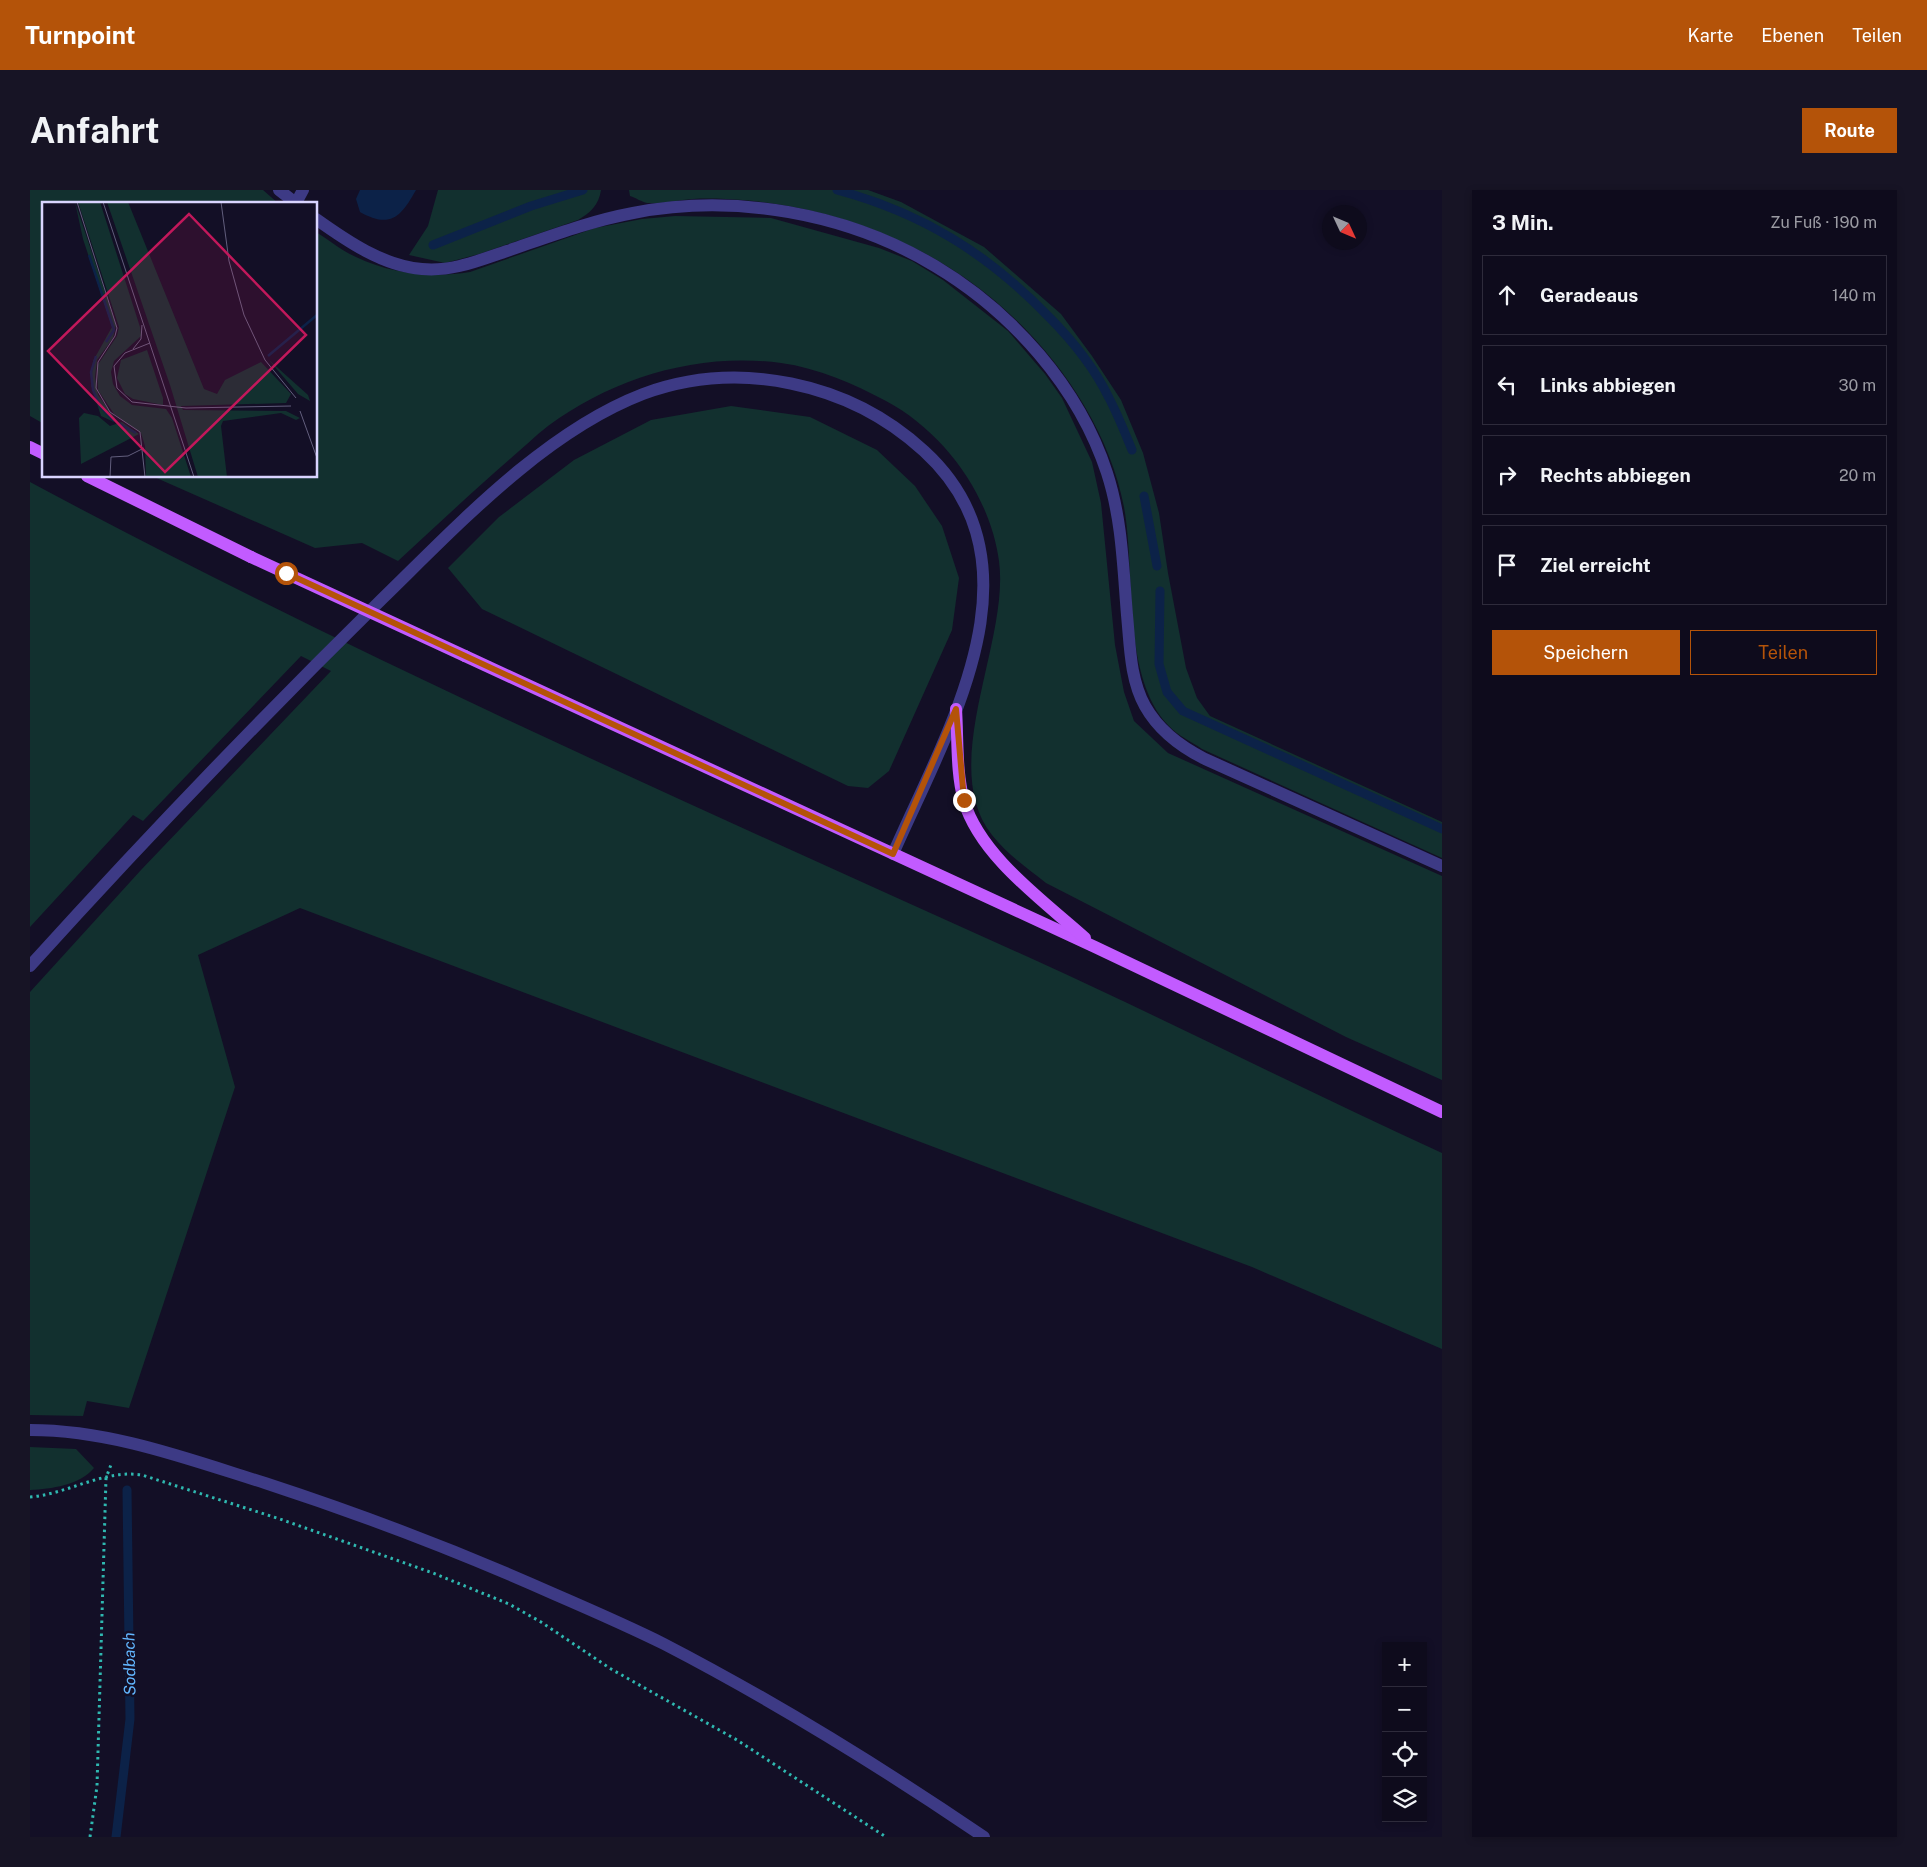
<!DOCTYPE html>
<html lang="de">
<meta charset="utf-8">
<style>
body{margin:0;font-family:"Public Sans",sans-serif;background:#171425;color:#f1f3f6}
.controls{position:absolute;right:15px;bottom:15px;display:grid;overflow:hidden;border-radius:0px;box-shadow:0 2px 8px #0003}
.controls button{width:45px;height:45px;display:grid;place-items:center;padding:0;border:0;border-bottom:1px solid #2e2b3b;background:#0e0b1c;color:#f1f3f6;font:25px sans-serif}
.compass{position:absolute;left:1292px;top:15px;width:45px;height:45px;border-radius:50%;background:#0e0b1c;box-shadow:0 2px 8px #0003;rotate:134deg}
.stop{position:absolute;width:15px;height:15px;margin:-11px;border:4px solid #b45309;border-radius:50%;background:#fff}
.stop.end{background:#b45309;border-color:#fff;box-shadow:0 1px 5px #0008}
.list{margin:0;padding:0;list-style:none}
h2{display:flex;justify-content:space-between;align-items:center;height:65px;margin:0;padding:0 20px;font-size:21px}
h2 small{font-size:16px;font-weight:400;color:#9b9ba3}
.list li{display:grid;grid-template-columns:32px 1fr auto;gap:15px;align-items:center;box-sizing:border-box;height:80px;margin:0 10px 10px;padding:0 10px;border:1px solid #2e2b3b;border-radius:0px}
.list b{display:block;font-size:19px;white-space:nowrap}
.list em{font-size:16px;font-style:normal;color:#9b9ba3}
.actions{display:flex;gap:10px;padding:15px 20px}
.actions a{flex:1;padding:11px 0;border:1px solid #b45309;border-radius:0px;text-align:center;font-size:18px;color:#b45309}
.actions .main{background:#b45309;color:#fff}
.icon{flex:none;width:28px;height:28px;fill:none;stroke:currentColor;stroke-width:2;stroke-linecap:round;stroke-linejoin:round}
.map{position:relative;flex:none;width:1412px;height:1647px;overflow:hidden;border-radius:0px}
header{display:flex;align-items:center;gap:30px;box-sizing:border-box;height:70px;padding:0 25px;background:#b45309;color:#fff}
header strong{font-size:24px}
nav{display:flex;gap:28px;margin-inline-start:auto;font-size:18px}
.intro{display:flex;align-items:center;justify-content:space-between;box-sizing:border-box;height:120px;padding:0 30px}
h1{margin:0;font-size:35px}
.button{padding:12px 22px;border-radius:0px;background:#b45309;color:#fff;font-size:18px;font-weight:700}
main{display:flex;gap:30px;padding:0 30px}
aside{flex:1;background:#0e0b1c;border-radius:0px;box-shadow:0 2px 8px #0003}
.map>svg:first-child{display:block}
.green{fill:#12302f}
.water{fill:#0c2248}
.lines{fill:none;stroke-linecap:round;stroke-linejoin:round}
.stream{stroke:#0c2248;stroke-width:9}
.path{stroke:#2fb8b0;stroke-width:3;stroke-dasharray:2.5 4;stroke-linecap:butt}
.service{stroke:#3d3a85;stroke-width:12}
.tertiary{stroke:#3d3a85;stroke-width:12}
.primary{stroke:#c25bff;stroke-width:12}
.primary-bridge{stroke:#c25bff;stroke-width:12}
.route{stroke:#b45309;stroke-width:6}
.labels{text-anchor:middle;stroke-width:5;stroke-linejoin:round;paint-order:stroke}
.water-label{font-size:16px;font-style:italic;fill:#62b6ff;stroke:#130f26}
.inset-river{fill:none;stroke:#0c2248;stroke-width:2.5}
.inset-road{fill:none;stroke:#625e7d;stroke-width:1}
.view{fill:#c2185b;fill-opacity:0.15;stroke:#c2185b;stroke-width:2.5}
.inset-edge{fill:none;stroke:#d9d4ff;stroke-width:2.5}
</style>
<header>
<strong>Turnpoint</strong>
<nav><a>Karte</a><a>Ebenen</a><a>Teilen</a></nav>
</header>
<div class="intro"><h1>Anfahrt</h1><a class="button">Route</a></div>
<main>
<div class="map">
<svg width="1412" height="1647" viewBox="0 0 1412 1647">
<rect width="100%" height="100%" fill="#130f26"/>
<g class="green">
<path d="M0 0H233L249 14H14V234L0 226Z"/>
<path d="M408 0H571C569 15 560 23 548 30L449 64 415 73 379 65 398 36Z"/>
<path d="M599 0H838L871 12 954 57 1031 124 1062 166 1091 210 1113 263 1129 323 1138 383 1156 478 1167 508 1180 526 1412 632V668L1172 559C1162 552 1147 545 1139 536 1091 487 1106 382 1094 317 1076 223 1005 133 926 82 864 41 788 16 713 10 697 9 679 8 663 9 648 10 632 14 617 13 612 12 606 8 600 6Z"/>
<path d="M645 26 741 28 849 58 882 71 913 90 978 141 1015 184 1032 208 1062 272 1071 313 1085 455 1094 502 1104 531 1138 563 1412 686V890L1316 847 1016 693C997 678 977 664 962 645 907 575 980 452 969 371 960 305 914 242 856 211 824 194 788 178 751 173 669 162 584 187 518 236 505 246 493 258 480 269 442 302 405 337 368 371L332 353 285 358 122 286H286V42C299 50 312 61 326 67 361 84 402 88 440 82L565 38 612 29Z"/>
<path d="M701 216 780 227 847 260 885 296 912 336 929 388 922 440 859 581 838 598 818 596 452 419 418 378 469 327 544 270 621 230Z"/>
<path d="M0 292C328 468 669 618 1007 771 1143 833 1276 901 1412 963V1159L1222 1077 270 718 168 765 205 897 99 1218 57 1211 53 1226 0 1225V802L111 680 301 481 271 466 113 631 103 625 0 737Z"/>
<path d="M0 1257 46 1259 64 1278C50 1295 21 1299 0 1300Z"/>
</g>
<path class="water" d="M330 0H386C371 27 360 39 330 22L326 9Z"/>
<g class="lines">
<g class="stream">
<path d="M807 0C892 23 957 63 1018 126 1042 150 1064 177 1079 208 1088 225 1095 243 1102 260"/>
<path d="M403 55 501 16 553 0"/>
<path d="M1114 306 1127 376"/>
<path d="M1130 401 1129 474 1137 502 1153 521 1412 639"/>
<path d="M86 1647 100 1529 97 1300"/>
</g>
<g class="path">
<path d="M0 1307C38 1304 74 1279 112 1285L250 1329 403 1383 479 1414 511 1432 581 1479 707 1550 856 1647"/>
<path d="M60 1647 67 1596 76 1288 82 1272"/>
</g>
<g class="service">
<path d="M249 0 267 14"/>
<path d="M266 13 273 0"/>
<path d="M286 29C317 51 353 76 392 79 422 82 450 70 477 61 518 47 560 31 603 23 704 3 817 23 905 76 982 122 1049 197 1077 283 1092 329 1093 377 1097 425 1100 456 1100 489 1115 516 1129 541 1151 557 1175 569L1412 676"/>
</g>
<g class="tertiary">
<path d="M0 776C114 650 231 528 352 409 427 336 514 242 613 204 708 169 819 192 894 261 1019 375 916 542 863 664"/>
<path d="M0 1240C81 1240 158 1269 235 1293 333 1325 430 1362 524 1404 561 1420 598 1436 634 1454 744 1511 851 1577 954 1647"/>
</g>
<g class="primary">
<path d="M0 257 14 264"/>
<path d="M57 286 221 367"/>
<path d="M435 466 1065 757 1412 922"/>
<path d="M926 519C928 549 926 583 934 611 950 666 1014 711 1055 748"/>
</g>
<path class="primary-bridge" d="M221 367 435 466"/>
</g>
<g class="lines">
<path class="route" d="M256 383 863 664 926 519 934 610"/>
</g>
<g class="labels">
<g class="water-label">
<text transform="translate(99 1474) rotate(-91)" y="6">Sodbach</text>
</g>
</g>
<g transform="translate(12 12)">
<rect width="275" height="275" fill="#130f26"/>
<path d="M33 0 74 123 71 136 55 158 53 175 56 193 73 216 72 220 59 214 49 183 51 159 70 125 41 37ZM36 0H58L98 125 99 134 72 159 69 170 71 182 78 194 90 203 124 207 130 216 149 275H104L103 244 99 231 72 212 56 188 55 164 75 134 77 125ZM65 0H86L162 187 175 192 183 178 219 160 249 192 244 201 139 204 141 208 244 209 258 216 254 218 239 211 181 219 179 224 185 275H156L128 183ZM105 148 121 196V203L91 197 83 192 75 176 79 158ZM227 158 266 193 268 199 256 192ZM42 211 56 214 68 224 80 220 97 232 39 262 37 216Z" fill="#12302f"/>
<path class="inset-river" d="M47 53 72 128 64 140M54 154 49 170 51 188 58 204 72 219M226 154 275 113M76 221 94 231"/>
<path class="inset-road" d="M35 0 75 126 73 134 56 160 54 186 68 210 98 230 103 275M61 0 152 275M179 0 187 59 202 113 223 158 254 196M108 141 83 151 72 164 75 186 90 200 144 206 249 204M91 147 99 137 100 123M258 209 275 256M68 275 69 255 86 254 102 246"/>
<path class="view" d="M147 12 264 133 123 270 6 149Z"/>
<rect width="275" height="275" class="inset-edge"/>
</g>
</svg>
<div class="controls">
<button>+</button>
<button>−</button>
<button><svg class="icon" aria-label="locate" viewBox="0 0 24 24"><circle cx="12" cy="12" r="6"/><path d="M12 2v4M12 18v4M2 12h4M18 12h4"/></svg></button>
<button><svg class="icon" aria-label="layers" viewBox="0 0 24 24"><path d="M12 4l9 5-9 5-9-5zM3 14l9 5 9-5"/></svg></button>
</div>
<svg class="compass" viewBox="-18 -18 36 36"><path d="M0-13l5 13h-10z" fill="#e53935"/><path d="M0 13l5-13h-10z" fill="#9b9ba3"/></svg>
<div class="stop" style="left:256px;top:383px"></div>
<div class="stop end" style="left:934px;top:610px"></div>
</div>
<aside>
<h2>3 Min.<small>Zu Fuß · 190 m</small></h2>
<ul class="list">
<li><svg class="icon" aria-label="ahead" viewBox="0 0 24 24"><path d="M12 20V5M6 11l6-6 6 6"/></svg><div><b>Geradeaus</b></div><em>140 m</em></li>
<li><svg class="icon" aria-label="left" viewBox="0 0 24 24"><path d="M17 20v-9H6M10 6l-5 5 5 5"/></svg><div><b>Links abbiegen</b></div><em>30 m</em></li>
<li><svg class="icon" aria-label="right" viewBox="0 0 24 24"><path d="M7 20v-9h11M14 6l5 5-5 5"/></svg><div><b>Rechts abbiegen</b></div><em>20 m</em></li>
<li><svg class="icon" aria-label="arrive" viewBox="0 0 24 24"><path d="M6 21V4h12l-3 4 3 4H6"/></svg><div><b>Ziel erreicht</b></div></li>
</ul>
<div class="actions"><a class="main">Speichern</a><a>Teilen</a></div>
</aside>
</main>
